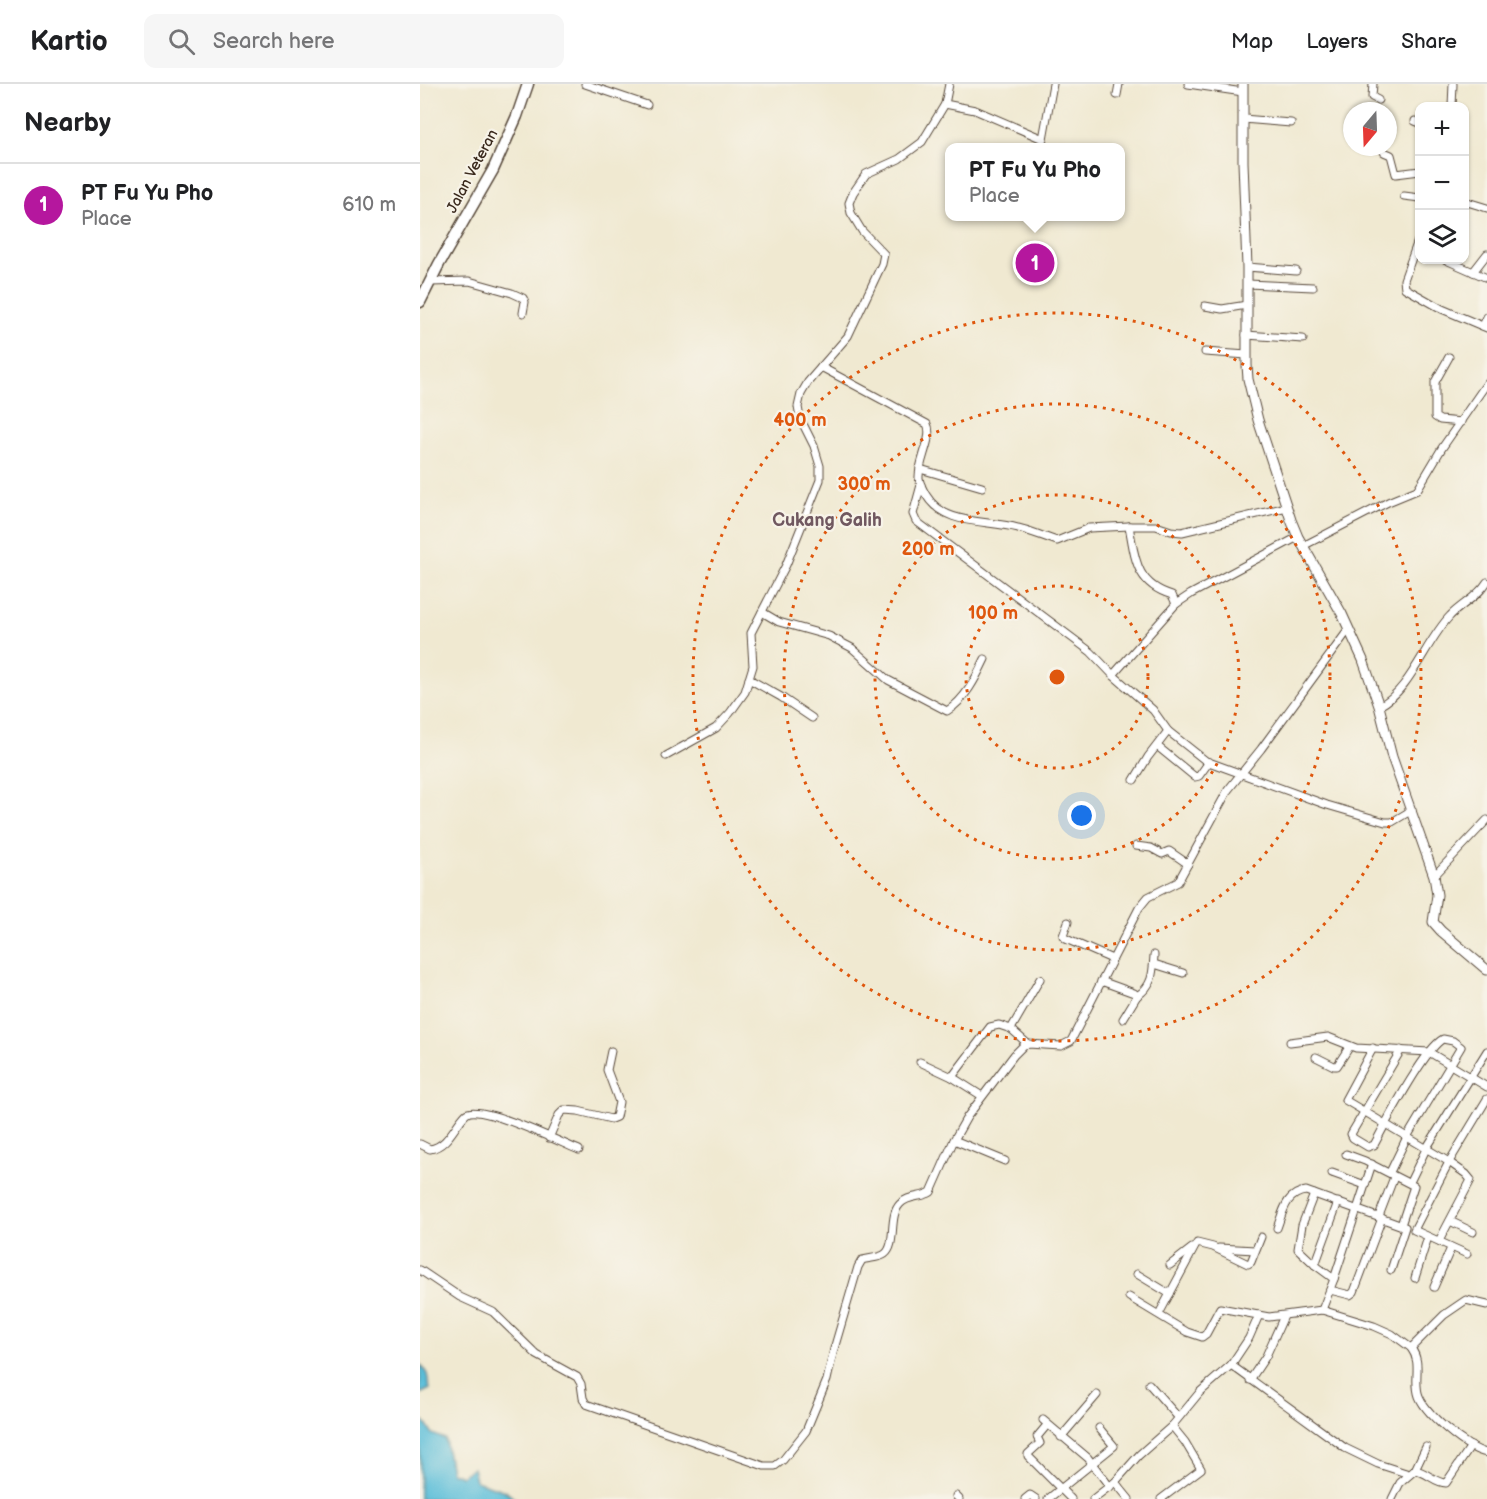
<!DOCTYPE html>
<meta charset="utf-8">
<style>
body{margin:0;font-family:"Balsamiq Sans",sans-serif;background:#f6f6f6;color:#202124}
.controls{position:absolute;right:18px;top:18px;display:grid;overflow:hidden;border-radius:12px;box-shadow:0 2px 4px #0004}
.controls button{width:54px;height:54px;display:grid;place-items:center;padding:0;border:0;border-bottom:2px solid #e0e0e0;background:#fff;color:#202124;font:30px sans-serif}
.compass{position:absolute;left:923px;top:18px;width:54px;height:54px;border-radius:50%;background:#fff;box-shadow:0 2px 4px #0004;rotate:199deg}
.you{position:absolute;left:662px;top:732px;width:21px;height:21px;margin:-15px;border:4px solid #fff;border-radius:50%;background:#1a73e8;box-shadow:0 0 0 9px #1a73e833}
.badge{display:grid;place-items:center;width:39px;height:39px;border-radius:50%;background:#b5179e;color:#fff;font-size:20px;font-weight:700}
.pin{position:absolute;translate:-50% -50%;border:3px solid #fff;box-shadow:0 2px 6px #0006}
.popup{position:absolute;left:525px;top:59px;width:180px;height:78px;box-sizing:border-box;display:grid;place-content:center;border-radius:12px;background:#fff;filter:drop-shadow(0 2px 4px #0005);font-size:20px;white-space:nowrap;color:#757577}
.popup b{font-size:22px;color:#202124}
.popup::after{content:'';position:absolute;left:50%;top:100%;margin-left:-12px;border:12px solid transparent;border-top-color:#fff}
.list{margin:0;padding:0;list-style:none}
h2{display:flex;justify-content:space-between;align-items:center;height:78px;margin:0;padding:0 24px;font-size:26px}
h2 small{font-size:20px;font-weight:400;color:#757577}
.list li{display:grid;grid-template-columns:39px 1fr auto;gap:18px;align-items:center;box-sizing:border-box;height:84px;padding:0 24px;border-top:2px solid #e0e0e0}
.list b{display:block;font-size:22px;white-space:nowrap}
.list p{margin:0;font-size:20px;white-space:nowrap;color:#757577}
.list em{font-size:20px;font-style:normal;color:#757577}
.icon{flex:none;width:33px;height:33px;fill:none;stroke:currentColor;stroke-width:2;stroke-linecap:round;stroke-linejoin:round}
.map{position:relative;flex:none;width:1067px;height:1415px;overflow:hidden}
header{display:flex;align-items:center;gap:36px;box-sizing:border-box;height:84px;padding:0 30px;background:#fff;border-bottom:2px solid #e0e0e0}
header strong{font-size:28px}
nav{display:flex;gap:33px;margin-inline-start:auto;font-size:21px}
.search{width:420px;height:54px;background:#f6f6f6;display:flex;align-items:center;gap:15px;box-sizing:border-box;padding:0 21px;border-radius:12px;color:#757577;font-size:22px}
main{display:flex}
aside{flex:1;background:#fff}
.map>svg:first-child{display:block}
.water{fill:#5abed9;stroke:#4a747c;stroke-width:1.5}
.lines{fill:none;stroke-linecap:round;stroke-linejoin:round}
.minor-casing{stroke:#564739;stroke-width:9}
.tertiary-casing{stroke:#564739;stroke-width:11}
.secondary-casing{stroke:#564739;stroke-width:13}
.minor{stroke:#fff;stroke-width:7}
.tertiary{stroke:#fff;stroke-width:9}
.secondary{stroke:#fff;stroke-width:10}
.ring{fill:none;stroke:#df570d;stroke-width:3;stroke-dasharray:3 6}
.labels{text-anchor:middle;stroke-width:4.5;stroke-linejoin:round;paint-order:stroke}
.street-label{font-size:15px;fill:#3b2a1e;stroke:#f7f3e8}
.quarter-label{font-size:18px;font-weight:bold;fill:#705860;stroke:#f7f3e8}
.centre{fill:#df570d;stroke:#f7f3e8;stroke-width:3}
.ring-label{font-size:18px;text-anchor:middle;font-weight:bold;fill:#df570d;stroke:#f7f3e8;stroke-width:4.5;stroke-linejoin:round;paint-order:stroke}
</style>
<header>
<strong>Kartio</strong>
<div class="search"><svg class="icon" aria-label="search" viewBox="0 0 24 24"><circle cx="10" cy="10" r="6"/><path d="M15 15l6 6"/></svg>Search here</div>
<nav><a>Map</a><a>Layers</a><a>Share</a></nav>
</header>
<main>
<aside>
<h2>Nearby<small></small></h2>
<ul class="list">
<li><span class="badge">1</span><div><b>PT Fu Yu Pho</b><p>Place</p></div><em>610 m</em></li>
</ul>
</aside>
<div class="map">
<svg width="1067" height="1415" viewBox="0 0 1067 1415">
<rect width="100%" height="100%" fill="#f7f3e8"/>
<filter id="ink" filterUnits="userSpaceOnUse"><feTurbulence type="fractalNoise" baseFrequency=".0167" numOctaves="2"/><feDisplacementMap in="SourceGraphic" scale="12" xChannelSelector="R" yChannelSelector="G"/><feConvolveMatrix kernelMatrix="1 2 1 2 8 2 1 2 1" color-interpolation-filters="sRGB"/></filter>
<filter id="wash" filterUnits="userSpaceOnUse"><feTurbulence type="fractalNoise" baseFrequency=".008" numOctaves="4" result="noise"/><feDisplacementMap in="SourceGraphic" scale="24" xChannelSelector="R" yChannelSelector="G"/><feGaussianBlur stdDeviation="1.35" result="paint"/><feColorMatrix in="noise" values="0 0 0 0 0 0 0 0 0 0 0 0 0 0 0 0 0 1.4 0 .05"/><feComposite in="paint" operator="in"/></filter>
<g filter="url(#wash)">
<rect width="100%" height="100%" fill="#f0e9d1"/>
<g class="water">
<path d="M0 1279 7 1290 10 1305 0 1310Z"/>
<path d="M0 1336 4 1337 12 1350 25 1355 31 1388 41 1392 53 1384 56 1397 85 1407 95 1415H0Z"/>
</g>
</g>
<g filter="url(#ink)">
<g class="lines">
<defs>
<g id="minor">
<path d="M165 0 227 21"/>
<path d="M768 0 823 8"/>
<path d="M953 0 952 13 958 16"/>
<path d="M697 11 699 0"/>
<path d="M525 20 555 26 623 55 633 0"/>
<path d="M1032 22 1033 0"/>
<path d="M823 35 871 39"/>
<path d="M995 37 1000 39"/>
<path d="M964 68 971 71 976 90 1000 87"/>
<path d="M984 112 1000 114"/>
<path d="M1044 117 1067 124"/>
<path d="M1000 151 984 196 985 204 1022 225 1067 244"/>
<path d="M1026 176 1067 194"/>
<path d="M827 183 876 187"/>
<path d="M1053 188 1067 170"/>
<path d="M10 198 49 197 92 209 103 214 105 218 103 229"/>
<path d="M828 200 893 203"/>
<path d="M785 222 802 225 827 221"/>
<path d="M1063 242 1067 233"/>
<path d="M826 251 883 255"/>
<path d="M785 268 827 271"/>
<path d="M1029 273 1015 298V333L1020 336 1041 338"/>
<path d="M401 283 507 340C514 352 498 378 499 394 500 400 503 406 506 411 525 443 567 435 598 444 611 447 624 453 637 457L669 444 709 442"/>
<path d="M500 385 562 403"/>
<path d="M501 401 493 430 496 437 671 568 693 591"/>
<path d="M883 462 968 418 997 406 1022 364 1067 299"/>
<path d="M756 520 771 510 878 453"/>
<path d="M342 528 359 538 409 552 432 564 468 596 527 627C545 616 556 594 565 575"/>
<path d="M329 595 361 613 392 634"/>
<path d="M959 622C991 606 1005 558 1030 532 1041 520 1058 513 1067 498"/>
<path d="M748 647 733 626 693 591 756 520 752 511C715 500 715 473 709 442H736L751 447 762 448 867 423"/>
<path d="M737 662 775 693 779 692 789 678"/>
<path d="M246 672 296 644 310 629 325 608 333 582 331 549 366 481 400 396V382L394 362 380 334 378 323 381 310 388 298 428 252 462 180 464 170 442 147 431 129 429 119 433 109 446 90 479 75 502 58 525 20 529 0"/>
<path d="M714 696 728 673 748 647 786 677 907 721 965 738H972L992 726"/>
<path d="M716 762 731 764 742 770 749 767 768 780"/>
<path d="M1014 792 1067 736"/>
<path d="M648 838 643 852 646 855 692 875"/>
<path d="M734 880 763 889"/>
<path d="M681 897 714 909 717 912 703 935"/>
<path d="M717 912C733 902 733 888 734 871"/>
<path d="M870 958 908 953 936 964 1009 968 1067 1003"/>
<path d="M608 960 591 945 620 895"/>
<path d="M953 964 925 1016 1029 1078 1046 1090 1051 1096 1019 1157"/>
<path d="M896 973 914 982H917L930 962"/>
<path d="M500 978 532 993 562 1012"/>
<path d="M532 993 570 943 579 941 591 945"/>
<path d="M129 1054 139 1031 144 1026 158 1027 191 1035 196 1033 199 1018 187 986 191 967"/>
<path d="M534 1056 585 1077"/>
<path d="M0 1060 10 1065C28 1062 34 1042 46 1030 59 1019 142 1059 159 1066"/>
<path d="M926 1070 945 1077 994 1102 981 1141"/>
<path d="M971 1086 987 1053 1041 963 1033 957 1023 955C1004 965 966 1039 954 1061L948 1063 933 1054 931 1050 981 966"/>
<path d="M912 1089 945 1101"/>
<path d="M991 1096 1006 1065 1067 967"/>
<path d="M894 1110 882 1141 878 1165 895 1181 914 1195"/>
<path d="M959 1132 974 1093"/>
<path d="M1030 1137 1053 1148"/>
<path d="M857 1144C863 1128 866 1109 886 1107L985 1143 971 1186"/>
<path d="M799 1164 835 1166"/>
<path d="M1047 1170 994 1146 1029 1078 1067 1015"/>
<path d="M750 1181 772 1164"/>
<path d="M895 1181 918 1118"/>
<path d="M0 1186 40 1213 73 1228 117 1271 157 1293 161 1300 163 1314 166 1320 344 1382H355L363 1376 386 1347 407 1296 414 1265 438 1183 442 1176C449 1174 460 1174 465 1170 477 1161 468 1132 480 1120 488 1111 502 1114 511 1108L534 1056 547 1033 594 971 604 961 608 960 641 962 651 957 719 824 728 813 758 798 808 706 841 665 929 545"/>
<path d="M717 1190 750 1210"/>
<path d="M995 1194 1008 1153"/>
<path d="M1014 1203 1031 1164"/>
<path d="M910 1206 930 1211 934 1208 962 1134"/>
<path d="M709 1213 767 1248 782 1253 786 1250 800 1224 849 1233 902 1226 954 1242 972 1250 991 1264 1024 1231 1043 1218 1046 1216 1067 1221"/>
<path d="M902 1226 914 1195 952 1080"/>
<path d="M739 1230 777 1159 793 1163 828 1180 831 1178 841 1153"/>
<path d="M991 1264C1002 1279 994 1292 998 1309 1002 1328 1048 1366 1067 1369"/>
<path d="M811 1281 925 1364 958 1380 989 1390"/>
<path d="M830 1296 846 1272 864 1232"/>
<path d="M729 1300 758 1333"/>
<path d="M623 1336 668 1374 690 1403"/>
<path d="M627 1341 617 1353 620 1359 608 1370V1372L651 1415"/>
<path d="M641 1353 677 1311"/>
<path d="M995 1386 1006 1363"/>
<path d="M695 1398 709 1415"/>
<path d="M536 1412 539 1415"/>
<path d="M605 1415 610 1411 616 1415"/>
<path d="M628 1415 694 1362 679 1344"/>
<path d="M673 1415 695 1398 719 1371 752 1342 780 1308 811 1281 829 1254 839 1231"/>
<path d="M741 1415 781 1385 765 1358 752 1342"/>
<path d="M972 1415 980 1399 995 1386C1007 1388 1015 1399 1026 1399L1051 1362"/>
</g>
<path id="tertiary" d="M823 0V78L827 183V281L828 295 838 336 871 436 878 453 922 530 943 576 959 622 972 673 1014 792 1017 811 1013 838 1021 847 1067 886"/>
<path id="secondary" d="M0 218 19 180 73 86 97 32 108 0"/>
</defs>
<use href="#minor" class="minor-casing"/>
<use href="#tertiary" class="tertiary-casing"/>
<use href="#secondary" class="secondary-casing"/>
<use href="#minor" class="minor"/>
<use href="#tertiary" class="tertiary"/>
<use href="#secondary" class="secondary"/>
</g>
</g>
<g class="ring">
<circle cx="637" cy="593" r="91"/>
<circle cx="637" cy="593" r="182"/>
<circle cx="637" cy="593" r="273"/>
<circle cx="637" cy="593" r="364"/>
</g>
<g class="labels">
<g class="street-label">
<text transform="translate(52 87) rotate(-62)" y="5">Jalan Veteran</text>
</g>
<g class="quarter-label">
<text x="407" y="442">Cukang Galih</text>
</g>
</g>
<circle cx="637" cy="593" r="9" class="centre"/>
<g class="ring-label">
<text x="380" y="342">400 m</text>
<text x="444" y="406">300 m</text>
<text x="508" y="471">200 m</text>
<text x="573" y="535">100 m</text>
</g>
</svg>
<div class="controls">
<button>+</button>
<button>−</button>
<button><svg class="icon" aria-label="layers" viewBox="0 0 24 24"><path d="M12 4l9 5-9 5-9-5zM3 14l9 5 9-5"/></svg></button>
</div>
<svg class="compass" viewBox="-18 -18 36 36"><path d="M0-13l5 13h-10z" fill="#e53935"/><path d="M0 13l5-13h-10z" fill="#757577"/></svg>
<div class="you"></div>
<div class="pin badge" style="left:615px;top:179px">1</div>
<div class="popup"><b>PT Fu Yu Pho</b>Place</div>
</div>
</main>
